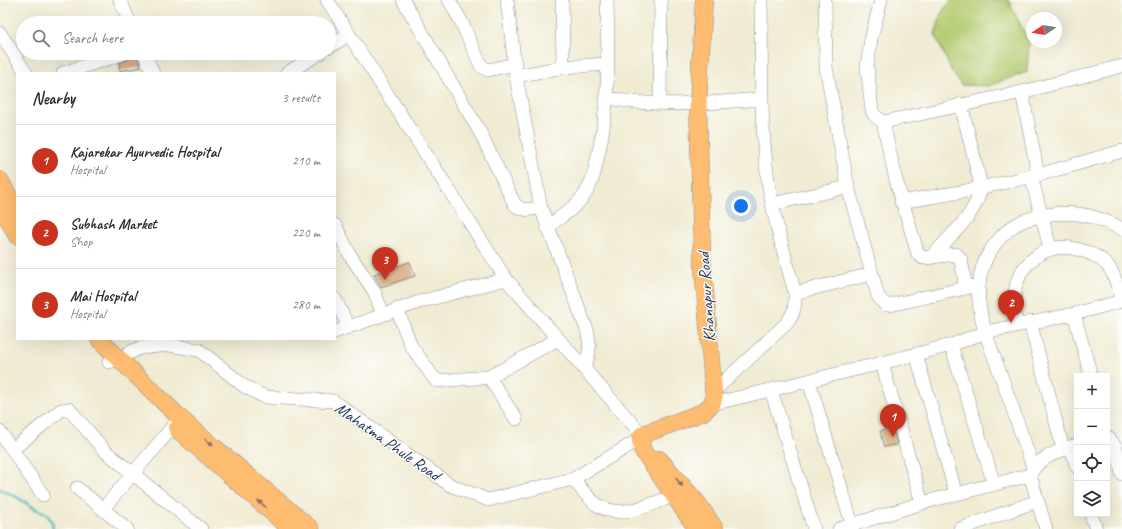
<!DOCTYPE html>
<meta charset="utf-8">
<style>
body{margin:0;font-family:Caveat,sans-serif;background:#f2f2f3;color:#2b2b33}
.controls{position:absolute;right:12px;bottom:12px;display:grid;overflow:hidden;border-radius:0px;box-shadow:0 4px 16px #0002}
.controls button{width:36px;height:36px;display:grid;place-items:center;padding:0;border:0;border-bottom:1px solid #e1e1e2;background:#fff;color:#2b2b33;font:20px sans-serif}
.compass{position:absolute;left:1026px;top:12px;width:36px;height:36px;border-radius:50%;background:#fff;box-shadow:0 4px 16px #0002;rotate:258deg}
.you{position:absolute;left:741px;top:206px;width:14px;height:14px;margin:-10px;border:3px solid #fff;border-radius:50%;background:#1a73e8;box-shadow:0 0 0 6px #1a73e833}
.badge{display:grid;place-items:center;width:26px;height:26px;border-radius:50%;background:#c8321e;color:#fff;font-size:13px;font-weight:700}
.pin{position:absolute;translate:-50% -33px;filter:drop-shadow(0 1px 2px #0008)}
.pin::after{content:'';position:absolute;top:21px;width:14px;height:12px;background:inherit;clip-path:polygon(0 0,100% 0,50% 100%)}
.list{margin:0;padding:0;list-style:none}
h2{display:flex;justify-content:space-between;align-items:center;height:52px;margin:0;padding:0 16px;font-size:17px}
h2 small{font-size:13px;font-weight:400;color:#7c7c81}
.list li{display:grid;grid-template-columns:26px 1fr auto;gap:12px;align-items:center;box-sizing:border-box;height:72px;padding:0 16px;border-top:1px solid #e1e1e2}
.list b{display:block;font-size:15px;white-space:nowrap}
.list p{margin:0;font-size:13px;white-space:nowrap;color:#7c7c81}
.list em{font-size:13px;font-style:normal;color:#7c7c81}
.icon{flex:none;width:22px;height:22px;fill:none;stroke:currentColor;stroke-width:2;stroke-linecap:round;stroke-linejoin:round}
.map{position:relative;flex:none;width:1122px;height:529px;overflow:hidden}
.search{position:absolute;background:#fff;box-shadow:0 4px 16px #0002;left:16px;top:16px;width:320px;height:44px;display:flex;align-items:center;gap:10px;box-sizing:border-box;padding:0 14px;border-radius:22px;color:#7c7c81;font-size:15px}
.panel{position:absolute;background:#fff;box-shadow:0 4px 16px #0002;left:16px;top:72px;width:320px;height:268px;border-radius:0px}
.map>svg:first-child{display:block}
.green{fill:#b2cb70;stroke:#667d67}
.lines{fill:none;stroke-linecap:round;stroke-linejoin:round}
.stream{stroke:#4cbbc1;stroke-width:2.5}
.building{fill:#dcaf86}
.minor-casing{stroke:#868d98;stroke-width:14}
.major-casing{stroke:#868d98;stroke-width:18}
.minor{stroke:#fff;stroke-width:13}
.major{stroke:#fdbc6f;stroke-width:17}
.oneway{fill:#816e66}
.labels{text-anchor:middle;stroke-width:3;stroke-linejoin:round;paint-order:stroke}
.street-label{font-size:17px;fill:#1b2f5e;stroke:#fdfcf7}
</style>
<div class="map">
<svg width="1122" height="529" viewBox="0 0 1122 529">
<rect width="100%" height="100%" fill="#fdfcf7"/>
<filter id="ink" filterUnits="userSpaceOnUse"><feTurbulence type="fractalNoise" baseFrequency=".025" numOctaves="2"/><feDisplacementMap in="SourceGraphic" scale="8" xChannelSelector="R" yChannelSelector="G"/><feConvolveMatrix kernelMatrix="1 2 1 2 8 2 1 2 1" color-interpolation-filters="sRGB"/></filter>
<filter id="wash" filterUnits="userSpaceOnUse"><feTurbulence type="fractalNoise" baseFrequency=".012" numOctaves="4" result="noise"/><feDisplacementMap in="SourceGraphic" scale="16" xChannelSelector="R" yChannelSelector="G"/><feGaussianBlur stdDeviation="0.9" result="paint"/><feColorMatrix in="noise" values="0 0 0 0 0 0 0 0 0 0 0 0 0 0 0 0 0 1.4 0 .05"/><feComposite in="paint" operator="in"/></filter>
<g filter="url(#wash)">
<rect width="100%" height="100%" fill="#f0ebd2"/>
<path class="green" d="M952 0H1008L1029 41 1027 72 988 86 961 85 952 72 935 34 943 10Z"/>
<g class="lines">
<path class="stream" d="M0 489 20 499 34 508 47 514 52 522 53 529"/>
</g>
<g id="blocks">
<g class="building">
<path d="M136 54 141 67 120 71 119 63 128 60 133 55Z"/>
<path d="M410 262 415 276 381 287 374 274Z"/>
<path d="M892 428 897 444 884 447 880 431Z"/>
</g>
</g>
</g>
<g filter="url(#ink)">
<use href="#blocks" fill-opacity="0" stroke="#868d98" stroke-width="1"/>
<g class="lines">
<defs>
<g id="minor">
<path d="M120 0 130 23"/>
<path d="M327 0 506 279 642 435"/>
<path d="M403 0 480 132 515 205C523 212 531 209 541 208"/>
<path d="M449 0 461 21 481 66 488 70 515 64"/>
<path d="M507 0 516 76 541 208 587 330C591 344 590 354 584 368"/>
<path d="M562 0 563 67"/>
<path d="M825 0 826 67 848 187 878 296 885 305H890L979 285"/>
<path d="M881 0 871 39 867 66 872 111 875 116 883 122 1022 92 1122 66"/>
<path d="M0 33 26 73"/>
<path d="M329 47 348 35"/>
<path d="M144 53 153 73"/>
<path d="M63 73 125 53"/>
<path d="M287 73 320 53"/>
<path d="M516 76 563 67 608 64"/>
<path d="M1022 92 1038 175"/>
<path d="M608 98C657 108 711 103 761 99"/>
<path d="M660 102 661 0"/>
<path d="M883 122 896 180 918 254 923 258 956 254 961 260 966 288"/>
<path d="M1031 176 1050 248"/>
<path d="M901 202 966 191 1038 175 1122 151"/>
<path d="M772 204 848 187"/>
<path d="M335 225 350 255 374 291 383 314"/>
<path d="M547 227C559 218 573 210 582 198 592 186 595 170 598 155 610 104 608 53 607 0"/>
<path d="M930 258C948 238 978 214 981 186L961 104"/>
<path d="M795 293 871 274"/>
<path d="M335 299 348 326"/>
<path d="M397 309 411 346 436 381 489 377 516 419"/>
<path d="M1074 314 1091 376"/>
<path d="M1030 322 1063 449"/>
<path d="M1016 325C1015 314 1014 302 1015 291 1020 260 1050 240 1080 250 1091 253 1102 258 1109 267 1116 277 1118 289 1122 301"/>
<path d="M335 332 419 302 506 279"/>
<path d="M951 345 994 484"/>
<path d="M916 354 956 494"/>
<path d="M109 362 140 348 169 345 199 350 244 386 265 397 333 401 450 485 488 500 573 479 640 439"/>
<path d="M882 363 922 503"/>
<path d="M489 377 558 339"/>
<path d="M809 381 852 524"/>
<path d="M771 390 814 529"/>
<path d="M714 391 787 323C795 313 795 305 795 293 787 264 778 234 772 204 759 138 762 68 761 0"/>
<path d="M712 404 882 363 951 345 986 332 1074 314 1122 301"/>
<path d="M0 432 43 495"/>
<path d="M1107 437C1118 444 1119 461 1122 474"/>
<path d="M1071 447 1077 467"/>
<path d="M13 449 61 410 69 409 105 451 201 529"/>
<path d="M1033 467C1022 436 1011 404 1000 373 990 345 976 315 979 285 981 257 1003 225 1032 218 1063 209 1094 213 1122 229"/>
<path d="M573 479C580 487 587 497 596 504 619 521 649 505 673 496"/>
<path d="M77 488 127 529"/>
<path d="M103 509 180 418"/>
<path d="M1091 514 1096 529"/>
<path d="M839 529 922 503 1030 475"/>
<path d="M960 529 1037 501"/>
<path d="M1046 529 1030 475C1037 458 1060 450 1077 445"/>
</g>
<g id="major">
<path d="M0 180 17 212"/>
<path d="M0 204 17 236"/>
<path d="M99 339 180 418 311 529"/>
<path d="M177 429 291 529"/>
<path d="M659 459 699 505 715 529"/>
<path d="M697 529 643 451 640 439 642 435 703 412 712 404 714 397 702 256 698 103 704 0"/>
</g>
</defs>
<use href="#minor" class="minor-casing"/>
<use href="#major" class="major-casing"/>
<use href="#minor" class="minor"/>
<use href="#major" class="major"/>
</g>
<defs><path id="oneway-solid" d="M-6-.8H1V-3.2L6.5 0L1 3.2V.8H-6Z"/></defs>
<g class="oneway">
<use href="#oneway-solid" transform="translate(209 442) rotate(40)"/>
<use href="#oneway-solid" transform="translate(679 482) rotate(50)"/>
<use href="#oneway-solid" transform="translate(262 504) rotate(-140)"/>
</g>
</g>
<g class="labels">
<g class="street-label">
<text transform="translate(706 297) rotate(-94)" y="6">Khanapur Road</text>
<text transform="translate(388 441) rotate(35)" y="6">Mahatma Phule Road</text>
</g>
</g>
</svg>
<div class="controls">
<button>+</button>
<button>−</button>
<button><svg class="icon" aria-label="locate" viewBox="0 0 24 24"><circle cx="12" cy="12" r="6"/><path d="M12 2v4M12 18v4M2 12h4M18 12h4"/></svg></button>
<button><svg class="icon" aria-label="layers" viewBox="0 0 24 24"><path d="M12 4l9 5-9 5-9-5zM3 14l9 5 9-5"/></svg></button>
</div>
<svg class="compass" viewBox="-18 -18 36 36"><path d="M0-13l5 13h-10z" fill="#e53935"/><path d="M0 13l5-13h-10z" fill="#7c7c81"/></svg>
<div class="you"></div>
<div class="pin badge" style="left:893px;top:437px">1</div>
<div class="pin badge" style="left:1011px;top:323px">2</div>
<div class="pin badge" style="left:385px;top:280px">3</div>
<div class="search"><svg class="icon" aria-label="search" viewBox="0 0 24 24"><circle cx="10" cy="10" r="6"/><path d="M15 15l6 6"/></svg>Search here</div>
<section class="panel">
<h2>Nearby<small>3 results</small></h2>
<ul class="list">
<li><span class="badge">1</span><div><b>Kajarekar Ayurvedic Hospital</b><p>Hospital</p></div><em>210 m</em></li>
<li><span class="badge">2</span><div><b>Subhash Market</b><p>Shop</p></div><em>220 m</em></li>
<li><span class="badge">3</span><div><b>Mai Hospital</b><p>Hospital</p></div><em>280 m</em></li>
</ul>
</section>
</div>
